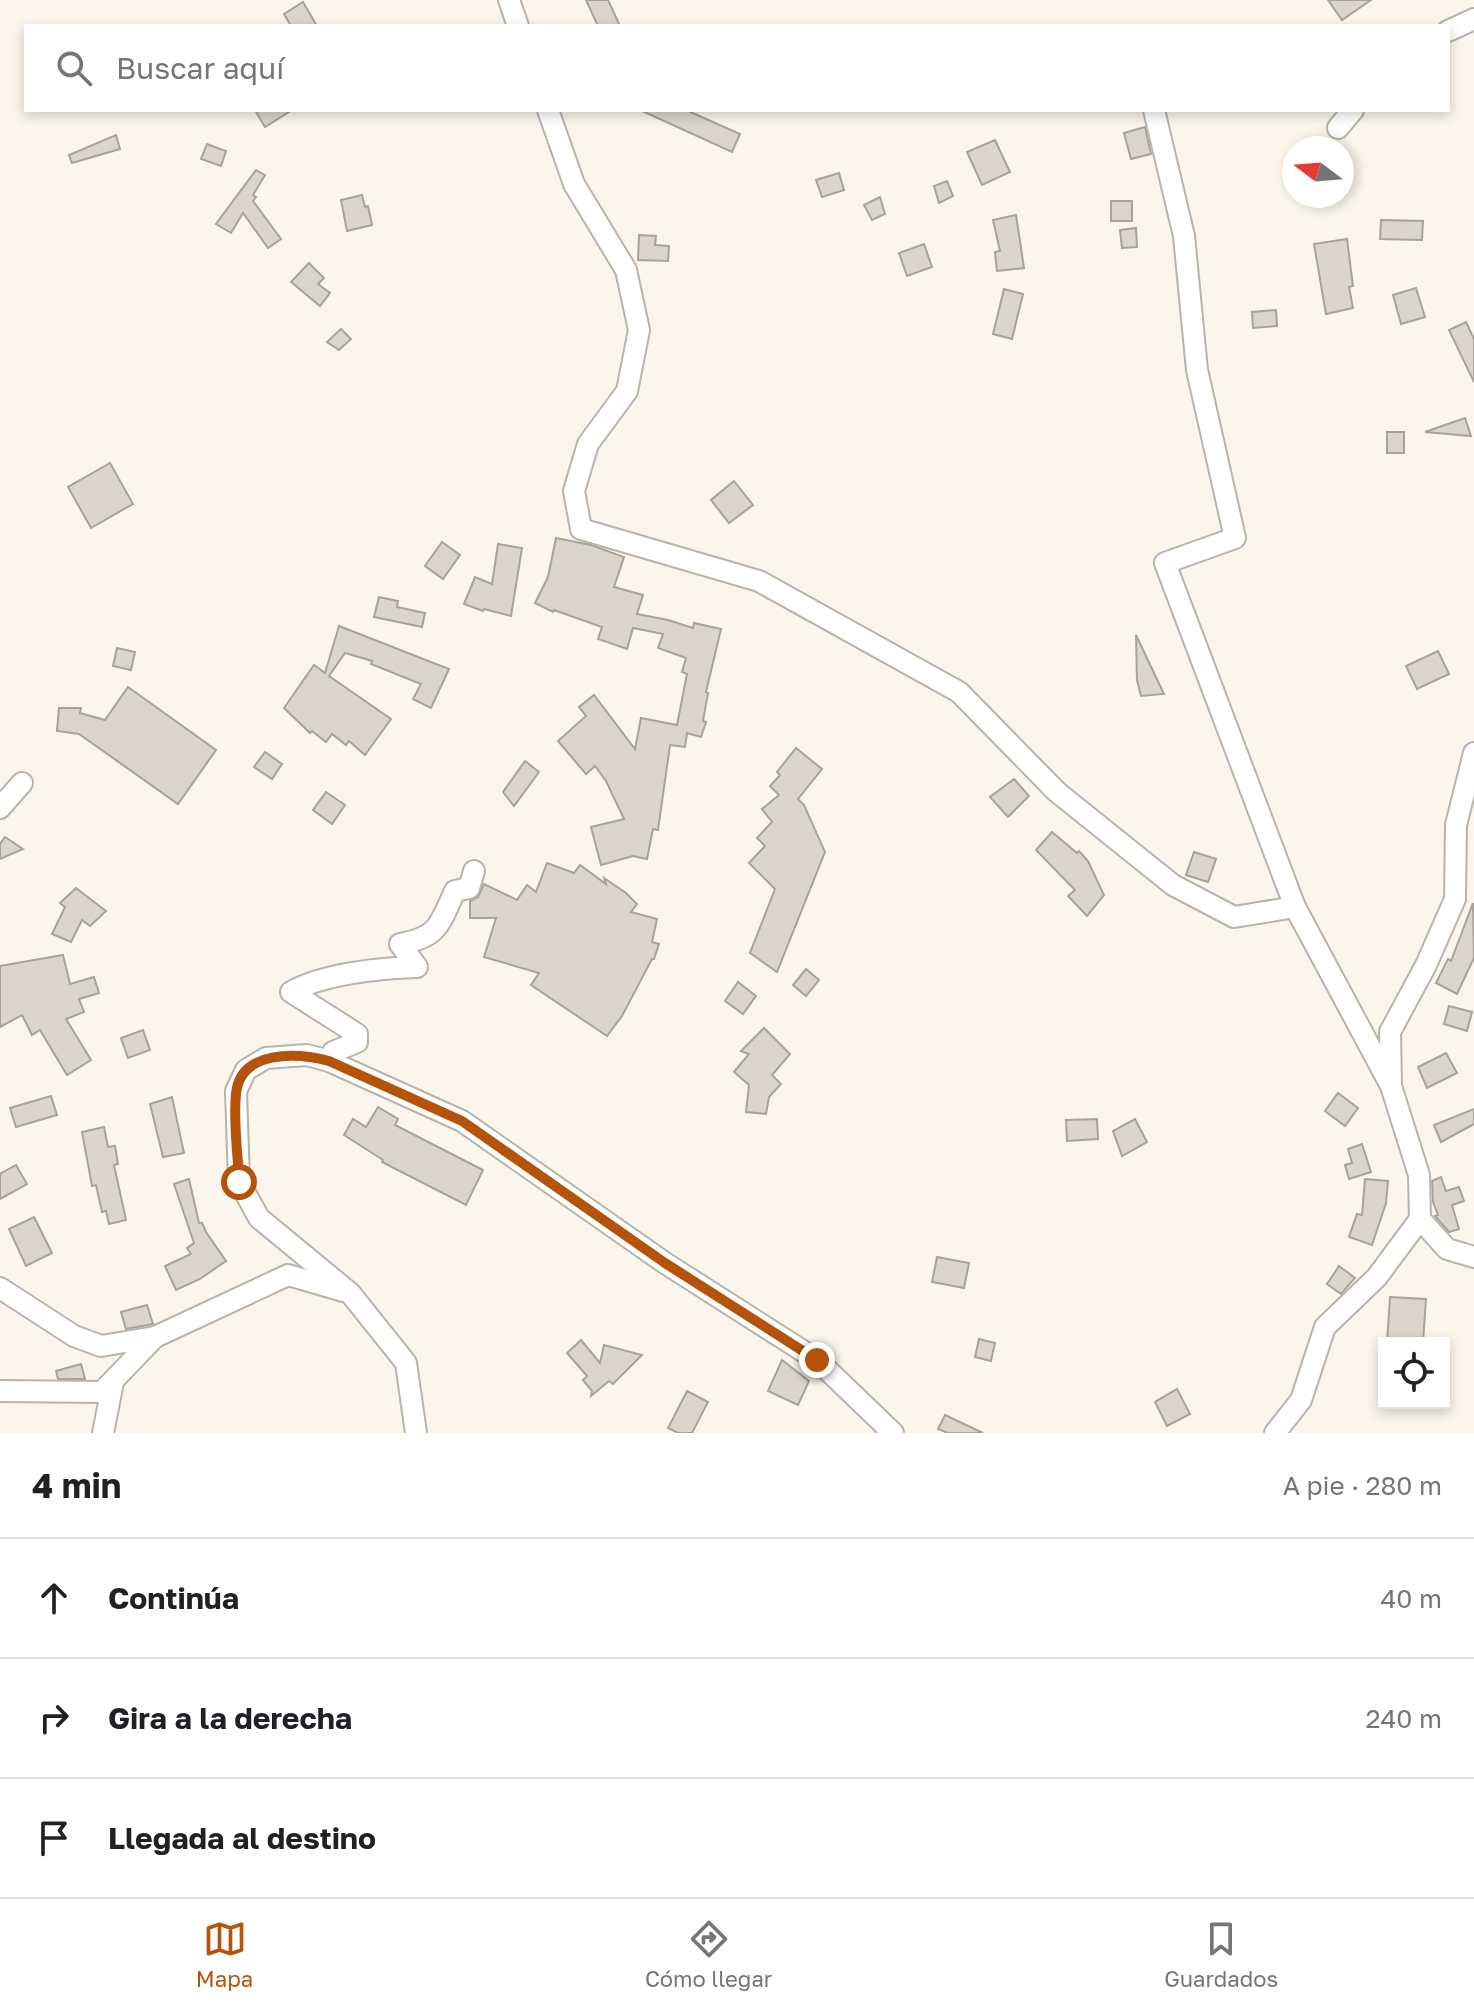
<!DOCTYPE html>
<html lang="es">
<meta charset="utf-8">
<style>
body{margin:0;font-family:"Golos Text",sans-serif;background:#f6f6f6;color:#202124}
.controls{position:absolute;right:24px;bottom:24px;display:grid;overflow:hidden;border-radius:0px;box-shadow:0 4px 12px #0003}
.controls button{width:72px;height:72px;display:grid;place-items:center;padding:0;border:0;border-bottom:2px solid #e0e0e0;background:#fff;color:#202124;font:40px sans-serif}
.compass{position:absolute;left:1282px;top:136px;width:72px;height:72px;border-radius:50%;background:#fff;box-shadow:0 4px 12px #0003;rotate:286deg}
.stop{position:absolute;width:24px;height:24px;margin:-18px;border:6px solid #b45309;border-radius:50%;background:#fff}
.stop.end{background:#b45309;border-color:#fff;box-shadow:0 2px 8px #0008}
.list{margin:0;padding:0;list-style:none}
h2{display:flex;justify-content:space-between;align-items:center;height:104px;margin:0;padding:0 32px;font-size:34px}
h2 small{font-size:26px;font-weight:400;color:#757577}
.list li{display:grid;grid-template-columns:52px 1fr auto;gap:24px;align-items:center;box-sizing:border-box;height:120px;padding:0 32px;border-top:2px solid #e0e0e0}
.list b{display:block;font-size:30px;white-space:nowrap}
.list em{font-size:26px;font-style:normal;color:#757577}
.icon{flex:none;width:44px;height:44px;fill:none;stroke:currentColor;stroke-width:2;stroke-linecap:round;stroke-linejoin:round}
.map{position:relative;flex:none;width:1474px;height:1433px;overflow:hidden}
.search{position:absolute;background:#fff;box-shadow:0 4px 12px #0003;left:24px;right:24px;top:24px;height:88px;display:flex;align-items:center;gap:20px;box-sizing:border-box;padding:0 28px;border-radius:0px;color:#757577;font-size:30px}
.sheet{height:464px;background:#fff}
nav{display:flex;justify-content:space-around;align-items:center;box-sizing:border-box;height:112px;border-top:2px solid #e0e0e0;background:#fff;font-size:22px;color:#757577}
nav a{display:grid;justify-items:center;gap:4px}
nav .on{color:#b45309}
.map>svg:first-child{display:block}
.building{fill:#dad6cc;stroke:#a7a399;stroke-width:2}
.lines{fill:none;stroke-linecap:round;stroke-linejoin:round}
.minor-casing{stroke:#b8b4aa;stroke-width:24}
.minor{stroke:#fff;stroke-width:20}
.route{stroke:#b45309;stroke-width:10}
</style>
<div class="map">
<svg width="1474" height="1433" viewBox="0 0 1474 1433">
<rect width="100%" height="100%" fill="#faf6eb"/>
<g class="building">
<path d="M586 0H608L620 26H598Z"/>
<path d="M1328 0H1371L1342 20Z"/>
<path d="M303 2 317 26H291L284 14Z"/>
<path d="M255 110H292L265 127Z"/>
<path d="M640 110H686L740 134 732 152Z"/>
<path d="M1145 127 1151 154 1131 159 1124 133Z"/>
<path d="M116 135 120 149 72 163 69 155Z"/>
<path d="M995 140 1010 172 982 185 967 152Z"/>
<path d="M207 144 226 151 221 166 201 159Z"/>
<path d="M256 170 265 175 253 195 256 197 253 201 281 239 268 248 243 213 231 233 216 224Z"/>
<path d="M839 173 844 190 822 197 816 180Z"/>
<path d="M947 181 953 196 939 203 934 186Z"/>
<path d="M362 195 365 207 368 206 372 225 347 231 341 200Z"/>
<path d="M880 197 885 214 872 220 864 205Z"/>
<rect x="1111" y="201" width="21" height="20"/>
<path d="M1016 215 1024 268 997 271 995 252 1000 251 993 220Z"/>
<path d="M1381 220 1423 221 1422 240 1380 239Z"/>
<path d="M1136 228 1137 247 1122 248 1120 230Z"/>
<path d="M639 235 656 236 655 245 669 246 668 261 638 260Z"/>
<path d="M1347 239 1353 286 1349 287 1353 308 1326 314 1314 244Z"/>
<path d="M924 244 932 267 907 276 899 253Z"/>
<path d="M309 263 324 278 318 284 330 293 320 306 291 282Z"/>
<path d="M1416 288 1425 317 1401 324 1393 295Z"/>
<path d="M1004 289 1023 294 1012 339 993 334Z"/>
<path d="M1276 310 1277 326 1253 328 1252 312Z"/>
<path d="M1466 322 1474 339V382L1449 330Z"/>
<path d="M341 329 351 339 339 350 327 342Z"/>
<path d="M1465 418 1471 436 1425 432Z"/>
<rect x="1387" y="432" width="17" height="21"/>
<path d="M110 463 133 504 91 528 68 487Z"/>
<path d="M734 481 753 505 729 523 711 500Z"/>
<path d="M556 538 591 545 624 557 614 587 643 595 637 614 668 620 693 628 694 623 721 629 706 692 708 693 703 721 706 722 701 737 687 733 685 747 670 745 658 830 653 829 647 859 633 856 601 865 591 827 624 819 606 781 595 766 586 774 558 741 586 716 579 707 594 695 635 749 641 718 677 725 687 674 682 672 686 658 658 648 663 634 633 628 627 649 598 639 602 627 554 610 553 612 535 603 548 577Z"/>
<path d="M442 542 460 555 443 579 425 566Z"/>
<path d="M498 544 522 548 511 616 484 609 483 611 464 604 475 577 492 584Z"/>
<path d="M379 597 398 601 397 607 425 613 422 627 374 617Z"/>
<path d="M339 626 449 669 431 708 413 699 421 684 371 664 372 661 345 653 329 676 391 719 365 755 349 741 346 745 332 734 326 742 312 731 310 733 284 708 314 665 325 673Z"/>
<path d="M1136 635 1164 694 1141 696 1137 680Z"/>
<path d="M117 648 135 652 131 670 113 666Z"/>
<path d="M1438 651 1449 674 1417 689 1406 666Z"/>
<path d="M128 687 216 750 178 804 79 734 57 731 59 708H81L80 713 105 720Z"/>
<path d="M796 748 822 769 798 799 804 805 825 852 777 972 750 953 775 889 749 863 765 846 757 838 772 822 762 809 779 795 770 786 780 775 777 772Z"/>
<path d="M265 752 282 764 272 779 254 767Z"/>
<path d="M525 761 539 772 514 806 503 792Z"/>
<path d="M1014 779 1029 796 1008 817 990 797Z"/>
<path d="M326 792 345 805 332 824 313 810Z"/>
<path d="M1052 832 1077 853 1079 851 1088 861 1104 895 1087 916 1068 896 1075 890 1036 850Z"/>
<path d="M5 837 23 849 0 859V844Z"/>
<path d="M1194 852 1216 859 1208 882 1186 875Z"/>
<path d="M547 863 574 873 580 865 606 884 604 878 626 893 637 904 631 912 657 919 652 942 659 944 654 959H652L622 1016 607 1036 531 985 539 973 484 957 496 918H470V901L478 897 484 884 517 900 527 885 536 892Z"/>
<path d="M76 888 106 911 90 926 82 920 71 942 52 934 65 907 60 903Z"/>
<path d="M1473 903 1474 958 1457 994 1436 983 1448 959 1451 961Z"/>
<path d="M63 955 70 984 94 977 99 993 79 999 84 1012 66 1019 91 1060 67 1075 40 1030 32 1035 22 1015 0 1027V966Z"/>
<path d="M806 969 819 980 806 996 793 985Z"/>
<path d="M738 982 756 996 743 1014 725 1001Z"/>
<path d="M1449 1006 1472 1012 1467 1031 1444 1024Z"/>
<path d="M764 1028 790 1054 772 1075 781 1084 769 1097 766 1114 746 1112 749 1085 734 1072 749 1054 741 1051Z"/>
<path d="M143 1030 150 1050 128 1058 121 1038Z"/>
<path d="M1446 1053 1457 1073 1427 1088 1418 1067Z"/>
<path d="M1338 1093 1358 1108 1345 1126 1325 1111Z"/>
<path d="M51 1096 57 1115 16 1127 10 1108Z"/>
<path d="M172 1097 184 1153 163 1157 150 1104Z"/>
<path d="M378 1107 398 1119 395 1125 483 1170 466 1205 382 1162 383 1160 344 1135 353 1119 366 1127Z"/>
<path d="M1474 1109V1124L1441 1142 1434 1125Z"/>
<path d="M1097 1119 1098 1139 1067 1141 1066 1120Z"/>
<path d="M1135 1119 1147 1142 1122 1156 1113 1131Z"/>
<path d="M104 1127 108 1147 115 1146 118 1164 114 1165 126 1220 109 1224 106 1211 102 1212 96 1185 92 1186 82 1132Z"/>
<path d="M1362 1144 1371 1172 1349 1179 1345 1165 1352 1163 1348 1149Z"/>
<path d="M16 1165 27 1184 0 1199V1174Z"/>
<path d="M1441 1177 1446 1191 1459 1187 1464 1201 1452 1205 1459 1229 1449 1232 1435 1216 1438 1215 1433 1202 1432 1181Z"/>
<path d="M189 1179 199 1223H202L206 1232 226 1261 200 1279 176 1290 165 1266 191 1254 187 1248 194 1243 174 1184Z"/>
<path d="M1365 1179 1388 1181 1386 1203 1372 1245 1349 1237 1357 1214 1362 1215Z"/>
<path d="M34 1217 52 1253 26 1266 9 1229Z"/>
<path d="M937 1257 969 1263 964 1288 932 1282Z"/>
<path d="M1339 1266 1355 1278 1341 1294 1327 1284Z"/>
<path d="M1390 1297 1426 1299 1423 1343H1387Z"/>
<path d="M147 1305 153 1324 126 1329 121 1312Z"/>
<path d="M979 1339 995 1343 991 1361 975 1357Z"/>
<path d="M581 1340 600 1363 604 1345 642 1355 613 1384 609 1381 591 1396 592 1391 583 1380 587 1376 567 1353Z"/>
<path d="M782 1360 809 1381 798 1405 768 1391Z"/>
<path d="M81 1364 85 1379H58L56 1371Z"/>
<path d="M1177 1389 1190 1414 1167 1426 1155 1402Z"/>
<path d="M687 1391 708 1402 692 1433H678L668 1428Z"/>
<path d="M945 1415 983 1433H948L938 1429Z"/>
</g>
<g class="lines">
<defs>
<g id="minor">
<path d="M509 0 518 26"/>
<path d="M1448 31 1474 19"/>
<path d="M548 110 574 184 626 270 639 330 627 391 588 444 574 491 581 529 759 581 959 692 1057 792 1173 885 1234 917 1295 907"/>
<path d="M1154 110 1184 236 1197 370 1235 538 1165 563 1295 907 1391 1086"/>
<path d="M1338 128 1353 110"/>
<path d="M0 808 22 783"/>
<path d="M329 1061 333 1052 357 1042V1034L291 992C323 974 379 968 417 967L400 944C439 937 439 925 455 891L469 888 474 871"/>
<path d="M1420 1219 1447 1249 1474 1257"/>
<path d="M0 1288 74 1336 101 1346 155 1337 288 1275 343 1291"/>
<path d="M0 1391 102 1392 155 1337"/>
<path d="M103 1433 113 1382"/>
<path d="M416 1433 406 1363 350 1293 259 1218 239 1182 236 1091 246 1070 266 1058 307 1055 329 1061 462 1121 665 1263 817 1360 893 1433"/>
<path d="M1275 1433 1301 1400 1325 1327 1377 1277 1420 1219 1419 1175 1391 1086 1390 1032 1426 965 1455 899 1456 825 1474 753"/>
</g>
</defs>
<use href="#minor" class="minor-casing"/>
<use href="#minor" class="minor"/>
</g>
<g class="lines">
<path class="route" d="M239 1182C238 1153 233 1122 236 1094 240 1049 298 1053 329 1061L462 1121 665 1263 817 1360"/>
</g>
</svg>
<div class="controls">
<button><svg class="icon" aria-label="locate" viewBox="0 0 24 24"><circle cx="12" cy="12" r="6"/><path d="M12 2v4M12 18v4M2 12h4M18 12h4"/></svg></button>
</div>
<svg class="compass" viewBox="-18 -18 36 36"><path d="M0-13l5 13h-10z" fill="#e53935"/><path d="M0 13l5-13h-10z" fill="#757577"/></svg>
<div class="stop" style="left:239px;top:1182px"></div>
<div class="stop end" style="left:817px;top:1360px"></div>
<div class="search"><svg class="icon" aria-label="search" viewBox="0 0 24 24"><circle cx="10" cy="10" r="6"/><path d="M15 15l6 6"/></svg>Buscar aquí</div>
</div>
<section class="sheet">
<h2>4 min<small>A pie · 280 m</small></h2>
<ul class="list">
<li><svg class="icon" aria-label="ahead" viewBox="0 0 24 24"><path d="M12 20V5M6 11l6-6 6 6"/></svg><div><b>Continúa</b></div><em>40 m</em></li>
<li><svg class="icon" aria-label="right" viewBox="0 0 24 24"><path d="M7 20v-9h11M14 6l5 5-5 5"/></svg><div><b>Gira a la derecha</b></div><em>240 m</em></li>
<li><svg class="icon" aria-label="arrive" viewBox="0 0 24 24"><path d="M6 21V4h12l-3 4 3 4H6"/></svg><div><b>Llegada al destino</b></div></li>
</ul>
</section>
<nav>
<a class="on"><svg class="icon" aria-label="map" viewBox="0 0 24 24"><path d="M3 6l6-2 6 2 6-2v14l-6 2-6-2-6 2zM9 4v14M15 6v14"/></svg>Mapa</a>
<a><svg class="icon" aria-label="directions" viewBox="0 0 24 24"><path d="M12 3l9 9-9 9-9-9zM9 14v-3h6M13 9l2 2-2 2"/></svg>Cómo llegar</a>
<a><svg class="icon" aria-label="saved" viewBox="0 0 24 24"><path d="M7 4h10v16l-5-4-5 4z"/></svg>Guardados</a>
</nav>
